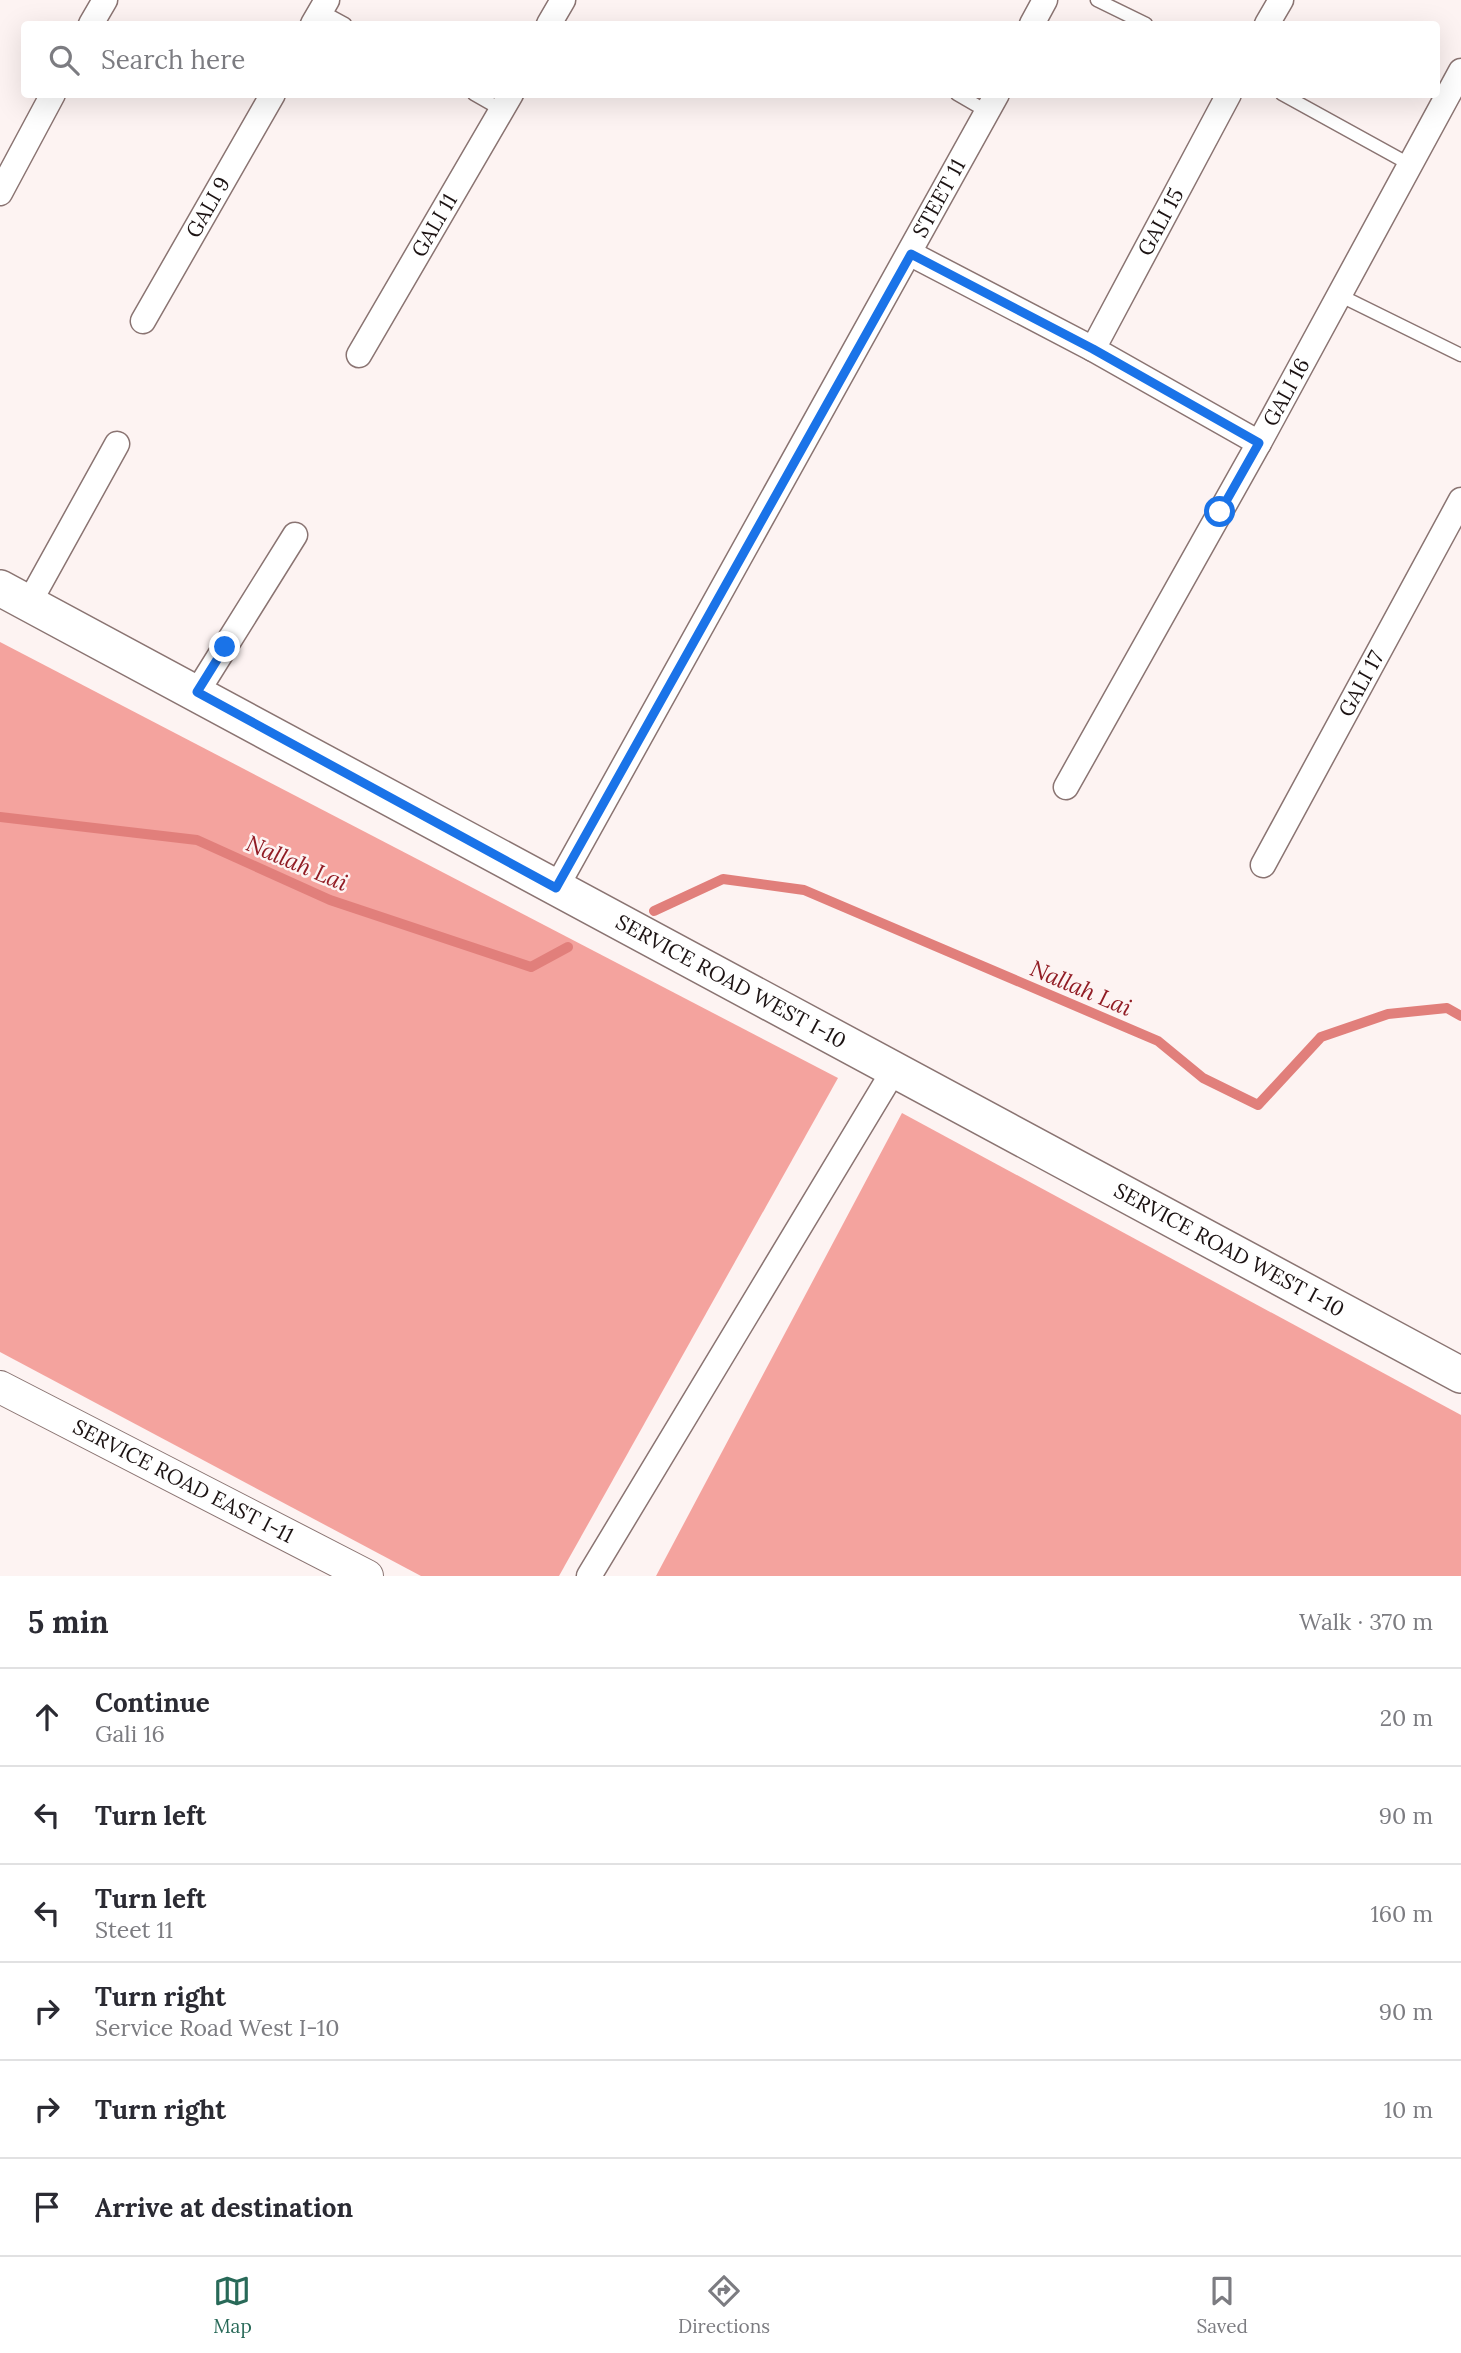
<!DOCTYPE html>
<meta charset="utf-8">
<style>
body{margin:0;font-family:Lora,serif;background:#f7f7f7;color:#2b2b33}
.stop{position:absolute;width:21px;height:21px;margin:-16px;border:5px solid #1a73e8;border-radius:50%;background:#fff}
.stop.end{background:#1a73e8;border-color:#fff;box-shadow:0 2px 7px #0008}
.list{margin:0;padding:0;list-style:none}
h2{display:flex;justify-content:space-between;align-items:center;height:91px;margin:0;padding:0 28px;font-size:30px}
h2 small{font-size:23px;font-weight:400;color:#7c7c81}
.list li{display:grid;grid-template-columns:46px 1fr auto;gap:21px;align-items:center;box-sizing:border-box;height:98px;padding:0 28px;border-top:2px solid #e1e1e2}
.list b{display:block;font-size:26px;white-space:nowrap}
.list p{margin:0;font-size:23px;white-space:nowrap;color:#7c7c81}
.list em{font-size:23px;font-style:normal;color:#7c7c81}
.icon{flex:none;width:38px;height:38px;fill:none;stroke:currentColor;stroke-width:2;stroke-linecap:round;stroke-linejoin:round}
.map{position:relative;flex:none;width:1461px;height:1576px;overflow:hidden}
.search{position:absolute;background:#fff;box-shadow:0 7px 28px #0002;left:21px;right:21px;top:21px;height:77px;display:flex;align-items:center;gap:18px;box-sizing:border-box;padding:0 24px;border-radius:7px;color:#7c7c81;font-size:26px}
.sheet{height:679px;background:#fff}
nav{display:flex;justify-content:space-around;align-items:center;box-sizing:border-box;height:98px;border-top:2px solid #e1e1e2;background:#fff;font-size:19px;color:#7c7c81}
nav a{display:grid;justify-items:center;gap:4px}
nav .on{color:#286958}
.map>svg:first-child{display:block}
.forest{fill:#f4a39e}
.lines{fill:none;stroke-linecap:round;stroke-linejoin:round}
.stream{stroke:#e17f7b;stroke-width:10}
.service-casing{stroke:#8a7472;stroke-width:15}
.minor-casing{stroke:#8a7472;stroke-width:27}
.tertiary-casing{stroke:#8a7472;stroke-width:34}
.secondary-casing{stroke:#8a7472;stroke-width:38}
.service{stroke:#fff;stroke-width:12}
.minor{stroke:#fff;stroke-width:24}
.tertiary{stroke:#fff;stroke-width:32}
.secondary{stroke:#fff;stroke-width:35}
.route{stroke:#1a73e8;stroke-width:9}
.labels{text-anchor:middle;stroke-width:5;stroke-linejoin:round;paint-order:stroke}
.street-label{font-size:21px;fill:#1c1313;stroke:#fdf3f2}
.water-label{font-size:23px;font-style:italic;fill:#911c24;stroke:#fdf3f2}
</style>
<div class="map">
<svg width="1461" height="1576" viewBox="0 0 1461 1576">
<rect width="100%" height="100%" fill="#fdf3f2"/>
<g class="forest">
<path d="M0 642 838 1078 559 1576H421L0 1352Z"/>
<path d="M902 1113 1461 1415V1576H656Z"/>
</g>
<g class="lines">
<g class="stream">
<path d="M0 817 197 840 330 900 531 967 568 947"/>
<path d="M654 911 723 879 804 890 1158 1041 1203 1078 1258 1105 1321 1037 1388 1014 1447 1008 1461 1016"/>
</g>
<defs>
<g id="service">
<path d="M1097 0 1146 24"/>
<path d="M321 11 345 24"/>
<path d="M474 94 502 110"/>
<path d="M957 94 988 112"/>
<path d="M1282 94 1409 164"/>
<path d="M1337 294 1461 355"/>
</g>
<g id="minor">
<path d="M91 24 105 0"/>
<path d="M313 24 327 0"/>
<path d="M549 24 563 0"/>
<path d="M1032 24 1045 0"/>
<path d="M1267 24 1281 0"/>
<path d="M0 193 53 94"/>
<path d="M911 254 1093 349 1259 443"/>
<path id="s1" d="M143 321 273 94"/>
<path id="s2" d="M1093 349 1229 94"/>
<path id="s3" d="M359 355 511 94"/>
<path d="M29 603 117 444"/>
<path d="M197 692 295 535"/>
<path id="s4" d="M1066 787 1259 443 1461 71"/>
<path id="s5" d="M1263 865 1461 500"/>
<path id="s6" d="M556 888 997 94"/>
<path d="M589 1576 894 1070"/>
</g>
<g id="tertiary">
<path id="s7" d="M0 1387 367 1576"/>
</g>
<g id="secondary">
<path id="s8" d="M0 588 1461 1375"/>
</g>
</defs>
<use href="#service" class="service-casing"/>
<use href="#minor" class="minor-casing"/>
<use href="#tertiary" class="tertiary-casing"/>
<use href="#secondary" class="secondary-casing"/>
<use href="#service" class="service"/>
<use href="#minor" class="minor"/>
<use href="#tertiary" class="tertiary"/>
<use href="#secondary" class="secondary"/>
</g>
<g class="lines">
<path class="route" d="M225 647 197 692 556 888 911 254 1093 349 1259 443 1220 512"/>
</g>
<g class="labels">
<g class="street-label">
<text dy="7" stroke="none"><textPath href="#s6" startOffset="789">STEET 11</textPath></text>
<text dy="7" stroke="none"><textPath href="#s1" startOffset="131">GALI 9</textPath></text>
<text dy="7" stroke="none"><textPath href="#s2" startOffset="144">GALI 15</textPath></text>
<text dy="7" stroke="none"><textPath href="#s3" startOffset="150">GALI 11</textPath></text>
<text dy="7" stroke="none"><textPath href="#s4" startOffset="452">GALI 16</textPath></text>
<text dy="7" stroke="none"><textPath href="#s5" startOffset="206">GALI 17</textPath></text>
<text dy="7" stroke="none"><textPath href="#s8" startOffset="830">SERVICE ROAD WEST I-10</textPath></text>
<text dy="7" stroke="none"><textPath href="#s8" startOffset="1396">SERVICE ROAD WEST I-10</textPath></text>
<text dy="7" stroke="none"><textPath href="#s7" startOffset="206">SERVICE ROAD EAST I-11</textPath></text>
</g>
<g class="water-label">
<text transform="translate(297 863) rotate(23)" y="8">Nallah Lai</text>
<text transform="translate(1081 988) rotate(23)" y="8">Nallah Lai</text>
</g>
</g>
</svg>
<div class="stop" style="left:1220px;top:512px"></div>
<div class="stop end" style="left:225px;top:647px"></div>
<div class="search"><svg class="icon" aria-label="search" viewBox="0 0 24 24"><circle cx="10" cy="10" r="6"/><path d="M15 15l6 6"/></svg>Search here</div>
</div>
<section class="sheet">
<h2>5 min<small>Walk · 370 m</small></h2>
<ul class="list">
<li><svg class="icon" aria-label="ahead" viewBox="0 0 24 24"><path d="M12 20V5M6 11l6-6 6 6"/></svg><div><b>Continue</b><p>Gali 16</p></div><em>20 m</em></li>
<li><svg class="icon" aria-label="left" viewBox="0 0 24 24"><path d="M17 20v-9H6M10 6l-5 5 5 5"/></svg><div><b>Turn left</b></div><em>90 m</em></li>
<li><svg class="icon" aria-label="left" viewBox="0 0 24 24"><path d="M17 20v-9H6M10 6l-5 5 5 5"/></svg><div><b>Turn left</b><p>Steet 11</p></div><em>160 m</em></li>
<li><svg class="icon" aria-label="right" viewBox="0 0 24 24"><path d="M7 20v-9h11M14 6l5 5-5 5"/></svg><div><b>Turn right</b><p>Service Road West I-10</p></div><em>90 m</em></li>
<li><svg class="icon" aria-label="right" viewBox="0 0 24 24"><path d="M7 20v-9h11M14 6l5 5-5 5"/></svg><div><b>Turn right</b></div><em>10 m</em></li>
<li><svg class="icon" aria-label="arrive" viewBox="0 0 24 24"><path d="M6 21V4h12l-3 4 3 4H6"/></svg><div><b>Arrive at destination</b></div></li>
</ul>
</section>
<nav>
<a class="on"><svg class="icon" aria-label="map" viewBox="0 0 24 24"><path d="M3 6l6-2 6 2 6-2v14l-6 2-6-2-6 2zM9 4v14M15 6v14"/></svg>Map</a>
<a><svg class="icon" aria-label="directions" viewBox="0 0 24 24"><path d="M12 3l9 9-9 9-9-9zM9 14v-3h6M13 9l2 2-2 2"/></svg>Directions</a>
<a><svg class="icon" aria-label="saved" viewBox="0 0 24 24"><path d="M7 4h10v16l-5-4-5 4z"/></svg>Saved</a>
</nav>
